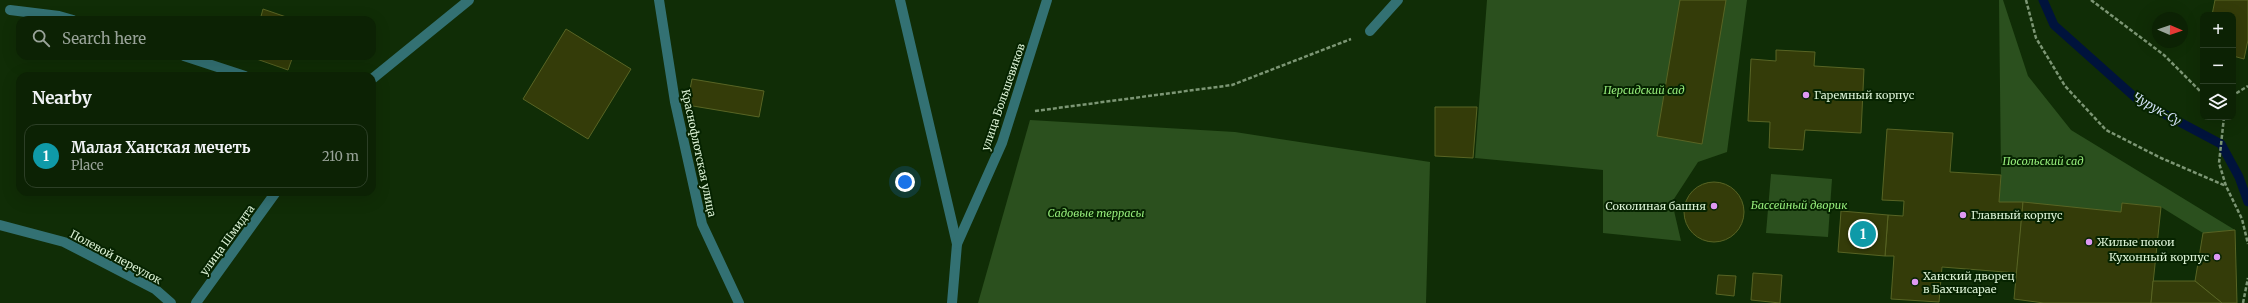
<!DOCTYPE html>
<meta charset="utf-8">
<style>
body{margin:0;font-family:Merriweather,serif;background:#152a0e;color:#f1f3f6}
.controls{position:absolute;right:12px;top:12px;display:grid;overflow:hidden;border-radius:8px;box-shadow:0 4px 16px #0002}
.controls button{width:36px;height:36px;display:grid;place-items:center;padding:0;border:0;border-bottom:1px solid #2c3f26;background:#0c2204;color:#f1f3f6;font:20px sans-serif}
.compass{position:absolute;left:2152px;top:12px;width:36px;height:36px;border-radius:50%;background:#0c2204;box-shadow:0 4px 16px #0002;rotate:92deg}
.you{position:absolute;left:905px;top:182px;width:14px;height:14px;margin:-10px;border:3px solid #fff;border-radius:50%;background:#1a73e8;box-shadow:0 0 0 6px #1a73e833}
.badge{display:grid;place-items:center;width:26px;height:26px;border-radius:50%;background:#bca0f2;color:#fff;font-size:13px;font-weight:700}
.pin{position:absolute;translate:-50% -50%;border:2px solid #fff;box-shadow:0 1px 4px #0006}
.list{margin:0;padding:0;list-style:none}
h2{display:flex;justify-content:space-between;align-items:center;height:52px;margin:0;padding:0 16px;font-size:17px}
h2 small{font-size:13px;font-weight:400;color:#9aa49a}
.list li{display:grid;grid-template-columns:26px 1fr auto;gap:12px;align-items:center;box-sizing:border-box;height:64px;margin:0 8px 8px;padding:0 8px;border:1px solid #2c3f26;border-radius:12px}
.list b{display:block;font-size:15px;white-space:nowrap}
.list p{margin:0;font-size:13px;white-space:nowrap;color:#9aa49a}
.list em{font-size:13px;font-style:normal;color:#9aa49a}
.icon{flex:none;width:22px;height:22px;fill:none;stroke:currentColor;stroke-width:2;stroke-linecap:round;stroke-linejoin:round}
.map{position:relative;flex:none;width:2248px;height:303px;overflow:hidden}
.search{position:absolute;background:#0c2204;box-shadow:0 4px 16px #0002;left:16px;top:16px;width:360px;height:44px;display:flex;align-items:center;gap:10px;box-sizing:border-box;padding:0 14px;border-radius:12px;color:#9aa49a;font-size:15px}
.panel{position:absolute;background:#0c2204;box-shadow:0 4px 16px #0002;left:16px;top:72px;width:360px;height:124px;border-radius:12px}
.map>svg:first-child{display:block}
.green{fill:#2b501e}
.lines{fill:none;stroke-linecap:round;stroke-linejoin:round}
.stream{stroke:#00133c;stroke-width:9}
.building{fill:#343c09;stroke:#586424}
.path{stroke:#7c9674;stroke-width:2.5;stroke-dasharray:4 2;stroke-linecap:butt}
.lane{stroke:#337173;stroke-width:10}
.street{stroke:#337173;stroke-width:10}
.poi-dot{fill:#de98f2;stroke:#062300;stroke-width:1.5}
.labels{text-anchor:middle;stroke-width:4;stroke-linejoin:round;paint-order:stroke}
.park-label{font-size:11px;font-style:italic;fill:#95eb7a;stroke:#062300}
.poi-label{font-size:11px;fill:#dbf1d4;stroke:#062300;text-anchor:start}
.street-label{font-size:11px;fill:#dbf1d4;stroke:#062300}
.water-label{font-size:12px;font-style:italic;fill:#d5e4fa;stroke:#062300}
</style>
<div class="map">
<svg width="2248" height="303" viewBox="0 0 2248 303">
<rect width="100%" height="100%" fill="#102d06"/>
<g class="green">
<path d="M1487 0H1747L1727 152 1698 162 1672 202 1681 241 1603 233V170L1475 158Z"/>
<path d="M1999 0H2003L2028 76 2071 130 2235 230 2203 233 2161 207 2122 203 2121 212 1999 202 2001 175Z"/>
<path d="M1030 120 1235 132 1430 162 1426 303H978Z"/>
<path d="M1771 174 1832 179 1828 237 1766 233Z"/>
</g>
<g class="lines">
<path class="stream" d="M2043 0 2054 25 2138 100 2221 144 2239 177 2248 202"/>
</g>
<g class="building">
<path d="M1680 0H1726L1702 144 1657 136Z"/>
<path d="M2215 0H2248V40L2244 59 2233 56V15H2212Z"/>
<path d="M263 9 295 20H260Z"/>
<path d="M566 29 631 69 588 139 523 99Z"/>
<path d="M1776 50 1815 52 1814 66 1864 69 1861 133 1805 130 1803 150 1769 148 1770 122 1748 121 1751 59 1776 61Z"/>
<path d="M248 56H293L288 70Z"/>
<path d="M692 79 764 91 759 117 687 105Z"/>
<path d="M1435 107H1477L1473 158 1435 156Z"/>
<path d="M1887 129 1953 133 1950 172 2001 175 1999 202H2023L2017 273 1942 267 1939 302 1891 299 1894 256H1885L1888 215 1903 216 1904 201 1882 200Z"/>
<circle cx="1714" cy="212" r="30"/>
<path d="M2023 202 2121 212 2122 203 2161 207 2151 303H2044L2014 299Z"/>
<path d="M1841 211 1888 215 1885 256 1838 252Z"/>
<path d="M2235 230 2237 303H2222L2195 281 2203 233Z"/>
<path d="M1753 273 1782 275 1780 303 1751 300Z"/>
<path d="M1718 275 1736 276 1734 296 1716 294Z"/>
<path d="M2153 281H2195L2222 303H2151Z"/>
</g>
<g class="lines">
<g class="path">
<path d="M2026 0 2036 38 2065 86 2106 130 2161 158 2226 186"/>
<path d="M2091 0 2164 55 2203 94"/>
<path d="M2233 98 2235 94 2248 86"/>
<path d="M1035 111 1232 85 1351 39"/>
<path d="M2224 117 2219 163 2226 186 2242 219 2248 244"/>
<path d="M2243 303 2248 278"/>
</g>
<g class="lane">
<path d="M10 10 59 16 73 20"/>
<path d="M184 56 245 76"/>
</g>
<g class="street">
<path d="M659 0 675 102 702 224 739 303"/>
<path d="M900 0 957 244 952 303"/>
<path d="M1370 31 1398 0"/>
<path d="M372 79 469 0"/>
<path d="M0 225 64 242 155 289 171 303"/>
<path d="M957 244 1002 143 1047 0"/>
<path d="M196 303 276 192"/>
</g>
</g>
<g class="poi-dot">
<circle cx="1806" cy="95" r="4"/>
<circle cx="1714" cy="206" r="4"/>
<circle cx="1963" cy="215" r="4"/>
<circle cx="2089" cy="242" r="4"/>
<circle cx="2217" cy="257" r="4"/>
<circle cx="1915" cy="282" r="4"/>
</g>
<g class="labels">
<g class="park-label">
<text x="1644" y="94">Персидский сад</text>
<text x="2043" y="165">Посольский сад</text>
<text x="1799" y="209">Бассейный дворик</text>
<text x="1096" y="217">Садовые террасы</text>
</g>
<g class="poi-label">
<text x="1814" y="99">Гаремный корпус</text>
<text x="1706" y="210" text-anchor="end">Соколиная башня</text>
<text x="1971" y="219">Главный корпус</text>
<text x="2097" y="246">Жилые покои</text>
<text x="2209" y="261" text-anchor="end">Кухонный корпус</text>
<text x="1923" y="280">Ханский дворец<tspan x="1923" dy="13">в Бахчисарае</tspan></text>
</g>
<g class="street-label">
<text transform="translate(1003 97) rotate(-71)" y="4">улица Большевиков</text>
<text transform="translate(699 153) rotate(78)" y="4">Краснофлотская улица</text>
<text transform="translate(227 240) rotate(-54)" y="4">улица Шмидта</text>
<text transform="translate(116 257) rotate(28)" y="4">Полевой переулок</text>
</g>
<g class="water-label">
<text transform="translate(2157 109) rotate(30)" y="4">Чурук-Су</text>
</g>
</g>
</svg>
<div class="controls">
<button>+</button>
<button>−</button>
<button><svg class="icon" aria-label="layers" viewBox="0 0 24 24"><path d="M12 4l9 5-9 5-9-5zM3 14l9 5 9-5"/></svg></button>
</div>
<svg class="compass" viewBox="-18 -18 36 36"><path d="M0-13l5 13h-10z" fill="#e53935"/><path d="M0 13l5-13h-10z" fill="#9aa49a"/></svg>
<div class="you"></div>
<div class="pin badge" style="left:1863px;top:234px;background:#0f9aa8">1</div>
<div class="search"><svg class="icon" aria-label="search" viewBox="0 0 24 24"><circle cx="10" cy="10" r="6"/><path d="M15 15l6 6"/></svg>Search here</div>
<section class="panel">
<h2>Nearby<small></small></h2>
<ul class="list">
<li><span class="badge" style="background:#0f9aa8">1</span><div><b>Малая Ханская мечеть</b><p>Place</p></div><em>210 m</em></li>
</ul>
</section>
</div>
